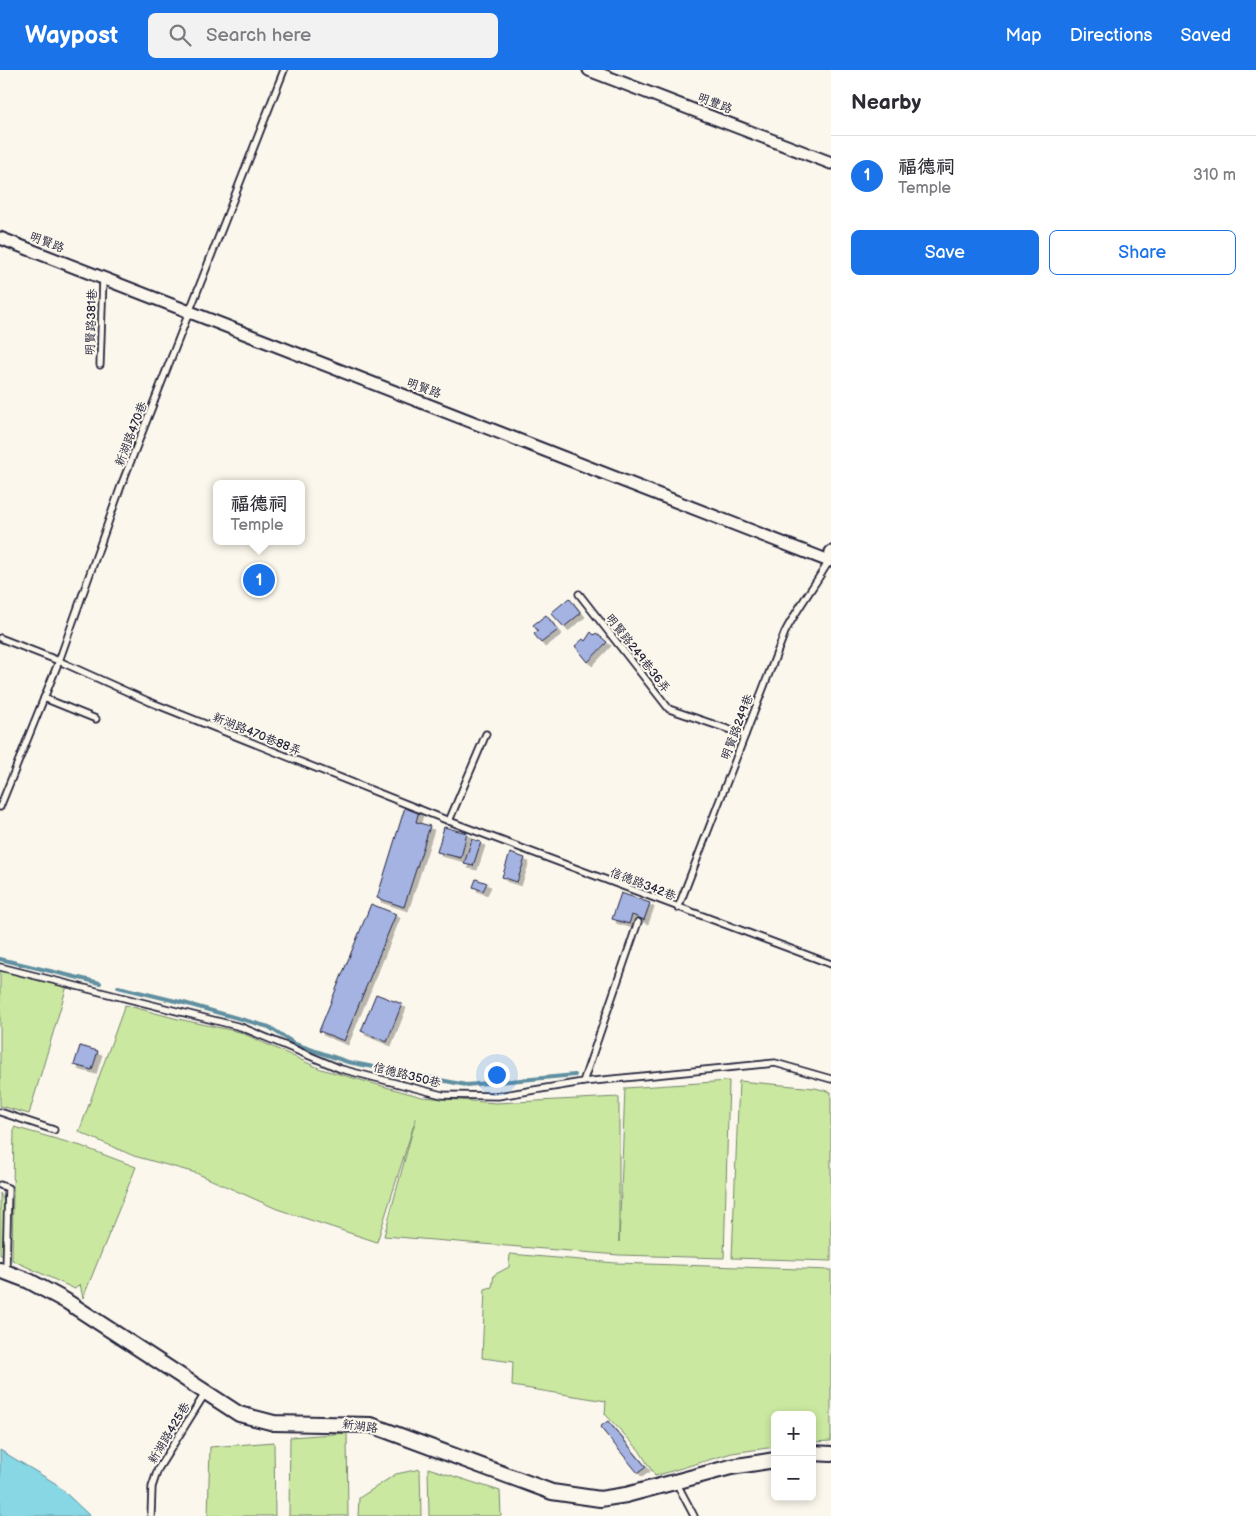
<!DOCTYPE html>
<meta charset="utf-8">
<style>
body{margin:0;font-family:"Balsamiq Sans","LXGW WenKai TC",sans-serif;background:#f2f2f3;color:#2b2b33}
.controls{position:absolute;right:15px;bottom:15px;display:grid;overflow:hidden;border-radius:8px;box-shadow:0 2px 8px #0003}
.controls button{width:45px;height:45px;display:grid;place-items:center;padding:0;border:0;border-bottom:1px solid #e1e1e2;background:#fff;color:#2b2b33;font:25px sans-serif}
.you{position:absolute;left:496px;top:1004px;width:18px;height:18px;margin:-12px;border:4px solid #fff;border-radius:50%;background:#1a73e8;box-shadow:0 0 0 8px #1a73e833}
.badge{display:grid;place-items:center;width:32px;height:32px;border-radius:50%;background:#1a73e8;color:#fff;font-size:16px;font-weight:700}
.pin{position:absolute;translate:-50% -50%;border:2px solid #fff;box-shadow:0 1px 5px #0006}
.popup{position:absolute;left:213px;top:410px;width:92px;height:65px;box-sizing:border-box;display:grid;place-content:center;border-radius:8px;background:#fff;filter:drop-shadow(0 1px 4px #0005);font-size:16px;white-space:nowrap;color:#7c7c81}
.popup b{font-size:19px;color:#2b2b33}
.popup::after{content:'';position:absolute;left:50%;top:100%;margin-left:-10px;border:10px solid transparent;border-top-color:#fff}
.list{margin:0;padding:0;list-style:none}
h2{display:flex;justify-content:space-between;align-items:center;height:65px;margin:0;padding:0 20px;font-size:21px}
h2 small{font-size:16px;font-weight:400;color:#7c7c81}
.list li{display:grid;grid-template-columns:32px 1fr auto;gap:15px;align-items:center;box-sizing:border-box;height:80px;padding:0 20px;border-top:1px solid #e1e1e2}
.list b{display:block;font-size:19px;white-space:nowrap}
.list p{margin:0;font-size:16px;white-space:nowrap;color:#7c7c81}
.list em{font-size:16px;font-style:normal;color:#7c7c81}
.actions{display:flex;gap:10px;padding:15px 20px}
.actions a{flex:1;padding:11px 0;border:1px solid #1a73e8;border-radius:8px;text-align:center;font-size:18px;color:#1a73e8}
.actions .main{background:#1a73e8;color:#fff}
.icon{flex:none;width:28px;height:28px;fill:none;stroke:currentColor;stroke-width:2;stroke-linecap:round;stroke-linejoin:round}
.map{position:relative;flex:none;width:831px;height:1446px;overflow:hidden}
header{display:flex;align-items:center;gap:30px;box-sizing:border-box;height:70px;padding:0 25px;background:#1a73e8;color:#fff}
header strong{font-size:24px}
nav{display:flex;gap:28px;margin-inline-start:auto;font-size:18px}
.search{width:350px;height:45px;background:#f2f2f3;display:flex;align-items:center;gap:12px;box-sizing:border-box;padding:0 18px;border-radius:8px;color:#7c7c81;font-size:19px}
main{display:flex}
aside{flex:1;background:#fff}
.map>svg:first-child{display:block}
.green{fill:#cae8a0;stroke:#76856e}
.water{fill:#87d7e4;stroke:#5f8fa0}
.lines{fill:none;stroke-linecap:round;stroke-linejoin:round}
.stream{stroke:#5f8fa0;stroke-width:4}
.building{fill:#a5b3e3;stroke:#22223b;filter:url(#shadow)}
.service-casing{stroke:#22223b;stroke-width:9}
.minor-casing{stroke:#22223b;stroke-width:15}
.tertiary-casing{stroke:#22223b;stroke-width:18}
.service{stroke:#fbf7ec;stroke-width:5.5}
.minor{stroke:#fbf7ec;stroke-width:11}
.tertiary{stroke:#fbf7ec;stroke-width:14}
.labels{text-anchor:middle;stroke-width:4;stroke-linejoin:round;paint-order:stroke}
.street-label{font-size:12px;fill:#22223b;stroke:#fbf7ec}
</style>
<header>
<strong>Waypost</strong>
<div class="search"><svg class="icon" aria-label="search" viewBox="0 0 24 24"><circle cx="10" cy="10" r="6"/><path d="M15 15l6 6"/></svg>Search here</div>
<nav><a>Map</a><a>Directions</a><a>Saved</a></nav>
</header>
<main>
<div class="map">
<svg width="831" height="1446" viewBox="0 0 831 1446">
<defs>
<filter id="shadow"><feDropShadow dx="4" dy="4" stdDeviation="0" flood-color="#0004"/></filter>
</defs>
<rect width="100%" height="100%" fill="#fbf7ec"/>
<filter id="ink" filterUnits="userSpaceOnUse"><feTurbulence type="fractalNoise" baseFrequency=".02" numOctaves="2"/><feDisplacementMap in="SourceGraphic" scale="10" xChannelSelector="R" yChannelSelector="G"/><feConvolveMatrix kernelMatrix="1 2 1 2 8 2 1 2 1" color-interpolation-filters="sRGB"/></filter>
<g filter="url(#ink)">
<g class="green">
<path d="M0 898 67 916 29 1044 0 1036Z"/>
<path d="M125 935 178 949 240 962 321 999 422 1027 496 1033 619 1027V1172L625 1018 729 1011 724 1188 619 1185 384 1166 416 1048 377 1172 277 1139 196 1103 134 1086 79 1062Z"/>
<path d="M739 1011 815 1018 831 1022V1191L732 1188Z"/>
<path d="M14 1057 81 1076 136 1097 83 1228 80 1214 75 1219 12 1190Z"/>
<path d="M0 1123 4 1131 3 1185H0Z"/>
<path d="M510 1184 616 1193 831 1200V1371L812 1372V1345H775V1377L732 1383 655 1406 639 1380 605 1344 606 1331 512 1316 513 1292 482 1288 485 1219 492 1217 494 1205 509 1197Z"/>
<path d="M347 1363 348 1446H289L290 1367Z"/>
<path d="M274 1372 275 1446H208L210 1377Z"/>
<path d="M428 1398 500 1421 501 1446H429Z"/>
<path d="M420 1399 421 1446H358L359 1428 396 1404Z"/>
</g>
<path class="water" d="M0 1380 55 1413 90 1446H0Z"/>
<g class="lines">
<g class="stream">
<path d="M0 889 100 913"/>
<path d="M118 917 184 933 269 957 295 974 348 992 466 1015 575 1005"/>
</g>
</g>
<g class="building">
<path d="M256 501 267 514 262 519 251 506Z"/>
<path d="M569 528 581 543 564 557 551 543Z"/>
<path d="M546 545 558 560 541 573 534 564 538 561 533 555Z"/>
<path d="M591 562 594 565 596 563 607 572 588 592 575 576 583 569 585 571Z"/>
<path d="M405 737 419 741 416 752 430 756 404 837 377 828Z"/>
<path d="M444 757 467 763 461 788 437 782Z"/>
<path d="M472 769 481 772 473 796 464 794Z"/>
<path d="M510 783 525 788 517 812 502 807Z"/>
<path d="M476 809 487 813 483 821 473 817Z"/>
<path d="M621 823 650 833 644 850 632 845 629 854 612 849Z"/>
<path d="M371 834 396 844 344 971 319 961Z"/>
<path d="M376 924 402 934 387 972 361 961Z"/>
<path d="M80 976 98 981 92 1000 74 995Z"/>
<path d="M608 1351 646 1397 638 1403 600 1357Z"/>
</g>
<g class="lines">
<defs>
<g id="service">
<path d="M100 295 103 209"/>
<path d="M579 524 669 639 745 665"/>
<path d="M0 568 59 591 150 632 449 751 831 894"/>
<path d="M44 628 96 649"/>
<path d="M0 737 59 591 121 416 284 0"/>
<path d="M449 751 486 664"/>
<path d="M678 838 785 562C798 537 815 515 829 491"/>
<path d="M0 897 241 957 341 999 442 1025 498 1026 583 1012 775 993 831 1009"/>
<path d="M583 1012 638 852"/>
<path d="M0 1042 54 1060"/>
<path d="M0 1115 8 1118 6 1200"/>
<path d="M676 1412 694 1446"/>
<path d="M151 1446 152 1417 158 1399 206 1322"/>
</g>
<g id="minor">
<path d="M589 0 831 93"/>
<path d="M0 168C277 275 553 383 829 491L831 482"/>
</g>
<g id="tertiary">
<path d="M0 1200 29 1211 66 1231 239 1344 274 1353 371 1355 552 1422 600 1429 626 1425 731 1397 775 1390"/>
<path d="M812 1383 831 1384"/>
</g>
</defs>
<use href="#service" class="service-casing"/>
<use href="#minor" class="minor-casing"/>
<use href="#tertiary" class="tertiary-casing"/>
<use href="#service" class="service"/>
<use href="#minor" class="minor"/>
<use href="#tertiary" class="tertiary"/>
</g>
</g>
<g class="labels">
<g class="street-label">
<text transform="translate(715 33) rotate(21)" y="4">明豐路</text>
<text transform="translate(47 172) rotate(21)" y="4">明賢路</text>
<text transform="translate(91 252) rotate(-88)" y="4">明賢路381巷</text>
<text transform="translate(424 318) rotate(20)" y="4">明賢路</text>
<text transform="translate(131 364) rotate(-69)" y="4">新湖路470巷</text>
<text transform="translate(638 583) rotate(52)" y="4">明賢路249巷36弄</text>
<text transform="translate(737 657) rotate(-69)" y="4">明賢路249巷</text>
<text transform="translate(257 664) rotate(22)" y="4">新湖路470巷88弄</text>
<text transform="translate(643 814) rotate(21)" y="4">信德路342巷</text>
<text transform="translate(407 1005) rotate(14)" y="4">信德路350巷</text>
<text transform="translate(360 1356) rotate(7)" y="4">新湖路</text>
<text transform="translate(169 1363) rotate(-59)" y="4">新湖路425巷</text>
</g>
</g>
</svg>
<div class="controls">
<button>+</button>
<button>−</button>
</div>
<div class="you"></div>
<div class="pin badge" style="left:259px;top:510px">1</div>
<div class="popup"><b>福德祠</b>Temple</div>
</div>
<aside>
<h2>Nearby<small></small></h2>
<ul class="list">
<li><span class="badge">1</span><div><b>福德祠</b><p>Temple</p></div><em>310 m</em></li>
</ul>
<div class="actions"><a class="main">Save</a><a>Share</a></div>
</aside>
</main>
